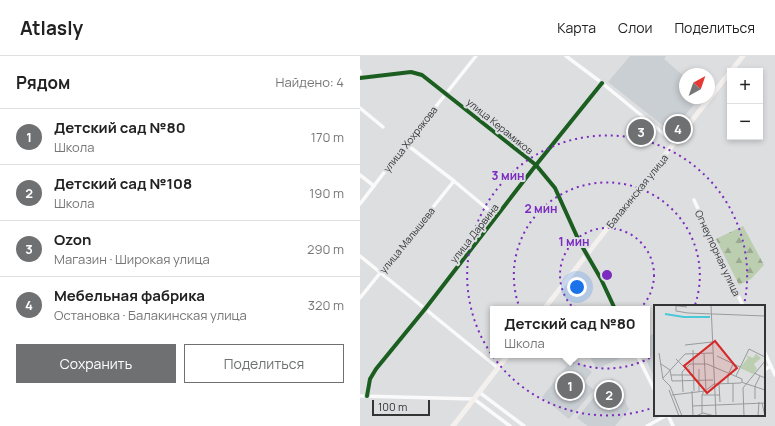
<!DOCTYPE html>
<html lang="ru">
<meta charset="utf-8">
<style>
body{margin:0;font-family:Manrope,sans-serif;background:#f2f2f2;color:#222}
.controls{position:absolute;right:12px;top:12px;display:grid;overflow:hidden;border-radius:0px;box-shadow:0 2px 6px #0003}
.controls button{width:36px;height:36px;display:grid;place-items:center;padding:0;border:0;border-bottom:1px solid #e0e0e0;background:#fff;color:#222;font:20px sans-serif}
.compass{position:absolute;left:319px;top:12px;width:36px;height:36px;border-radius:50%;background:#fff;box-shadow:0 2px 6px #0003;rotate:40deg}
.scale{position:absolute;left:12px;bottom:10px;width:58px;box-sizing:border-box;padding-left:4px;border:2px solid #343435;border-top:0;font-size:11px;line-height:14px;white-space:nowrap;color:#343435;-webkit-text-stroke:3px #dcdee1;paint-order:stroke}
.you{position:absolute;left:217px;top:231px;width:14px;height:14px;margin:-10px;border:3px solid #fff;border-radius:50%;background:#1a73e8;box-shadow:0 0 0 6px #1a73e833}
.badge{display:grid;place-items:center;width:26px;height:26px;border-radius:50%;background:#6f7071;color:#fff;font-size:13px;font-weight:700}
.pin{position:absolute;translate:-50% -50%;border:2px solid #fff;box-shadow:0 1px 4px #0006}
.popup{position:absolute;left:130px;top:250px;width:160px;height:52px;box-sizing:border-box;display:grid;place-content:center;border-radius:0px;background:#fff;filter:drop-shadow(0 1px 3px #0005);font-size:13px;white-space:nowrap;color:#767676}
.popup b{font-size:15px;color:#222}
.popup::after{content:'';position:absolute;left:50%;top:100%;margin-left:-8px;border:8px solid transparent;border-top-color:#fff}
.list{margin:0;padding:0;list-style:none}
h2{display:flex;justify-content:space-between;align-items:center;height:52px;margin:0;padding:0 16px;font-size:17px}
h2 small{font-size:13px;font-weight:400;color:#767676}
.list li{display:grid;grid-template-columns:26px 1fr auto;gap:12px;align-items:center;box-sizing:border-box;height:56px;padding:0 16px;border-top:1px solid #e0e0e0}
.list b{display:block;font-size:15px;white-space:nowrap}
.list p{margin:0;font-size:13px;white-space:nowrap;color:#767676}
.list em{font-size:13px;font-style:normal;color:#767676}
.actions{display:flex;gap:8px;padding:12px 16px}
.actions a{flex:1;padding:9px 0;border:1px solid #6f7071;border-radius:0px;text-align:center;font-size:14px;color:#6f7071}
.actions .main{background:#6f7071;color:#fff}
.map{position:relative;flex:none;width:415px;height:370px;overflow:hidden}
header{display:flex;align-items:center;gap:24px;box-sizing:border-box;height:56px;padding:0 20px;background:#fff;border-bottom:1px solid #e0e0e0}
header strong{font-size:19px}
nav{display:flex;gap:22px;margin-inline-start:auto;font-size:14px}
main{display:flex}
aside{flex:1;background:#fff}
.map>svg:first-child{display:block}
.built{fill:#cacfd4}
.forest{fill:url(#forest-firs)}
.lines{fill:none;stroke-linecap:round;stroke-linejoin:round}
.minor{stroke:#fafafa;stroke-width:3.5}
.secondary{stroke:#f4f0ee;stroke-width:5}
.cycleway-casing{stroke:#dcdee1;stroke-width:6}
.cycleway{stroke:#1b5e20;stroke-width:4}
.ring{fill:none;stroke:#7b2cbf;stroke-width:2;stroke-dasharray:2 4}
.labels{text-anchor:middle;stroke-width:4;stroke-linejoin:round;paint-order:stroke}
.street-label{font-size:10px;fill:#343435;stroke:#dcdee1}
.inset-river{fill:none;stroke:#4bc8d7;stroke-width:2}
.inset-road{fill:none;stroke:#999a9c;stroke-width:1}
.view{fill:#d62828;fill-opacity:0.15;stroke:#d62828;stroke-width:2}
.inset-edge{fill:none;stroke:#343435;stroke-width:2}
.centre{fill:#7b2cbf;stroke:#dcdee1;stroke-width:2}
.ring-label{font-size:12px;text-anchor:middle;font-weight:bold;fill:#7b2cbf;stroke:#dcdee1;stroke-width:4;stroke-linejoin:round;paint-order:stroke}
</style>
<header>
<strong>Atlasly</strong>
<nav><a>Карта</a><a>Слои</a><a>Поделиться</a></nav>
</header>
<main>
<aside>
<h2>Рядом<small>Найдено: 4</small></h2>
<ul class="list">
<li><span class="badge">1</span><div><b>Детский сад №80</b><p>Школа</p></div><em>170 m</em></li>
<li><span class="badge">2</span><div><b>Детский сад №108</b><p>Школа</p></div><em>190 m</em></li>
<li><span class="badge">3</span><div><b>Ozon</b><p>Магазин · Широкая улица</p></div><em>290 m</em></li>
<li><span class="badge">4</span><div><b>Мебельная фабрика</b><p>Остановка · Балакинская улица</p></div><em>320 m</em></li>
</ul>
<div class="actions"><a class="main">Сохранить</a><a>Поделиться</a></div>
</aside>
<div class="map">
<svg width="415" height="370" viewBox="0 0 415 370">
<defs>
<pattern id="forest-firs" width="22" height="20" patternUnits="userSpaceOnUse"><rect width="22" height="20" fill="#bbceaf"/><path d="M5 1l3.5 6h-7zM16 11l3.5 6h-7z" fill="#99a88f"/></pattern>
</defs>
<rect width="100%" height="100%" fill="#dddee0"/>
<g class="built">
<path d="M270 0H306L304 3 325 21V42H334L333 43 336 46 311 76 248 26Z"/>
<path d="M295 277V323L284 299H287V281Z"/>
<path d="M229 299H267L237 313Z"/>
<path d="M214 301 232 316 224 326 234 334 209 363 182 341Z"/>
<path d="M253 322 269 353 255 370H228L217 362 247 325Z"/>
</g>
<path class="forest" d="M383 170 404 209 391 223 379 229 356 183Z"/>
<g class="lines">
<g class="minor">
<path d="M206 0 242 27 315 87"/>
<path d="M0 15V23"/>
<path d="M0 22 51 16 62 19 176 109 195 132 219 185 241 223 255 253"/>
<path d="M0 52 23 71"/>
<path d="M46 88 94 125 137 161"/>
<path d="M0 119 14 130"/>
<path d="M334 144 383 250"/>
<path d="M0 148 46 88 116 0"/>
<path d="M0 200 138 312"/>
<path d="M0 242 94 125"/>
<path d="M404 295 415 319"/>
<path d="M277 299 295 335"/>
<path d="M404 314 411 310"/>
<path d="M119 336 164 370"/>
<path d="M0 340 114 343 150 370"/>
<path d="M7 340 10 323 16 313 65 253 176 109 242 27"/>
<path d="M308 359 313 370"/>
<path d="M287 370 307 359"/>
</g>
<g class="secondary">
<path d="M371 15 383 0"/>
<path d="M184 253 370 16"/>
<path d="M93 370 148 299"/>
</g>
<defs>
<g id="cycleway">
<path d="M0 22 51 16 62 19 176 109 195 132 219 185 241 223 255 253"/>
<path d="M7 340 10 323 16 313 65 253 176 109 242 27"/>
</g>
</defs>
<use href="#cycleway" class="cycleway-casing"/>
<use href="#cycleway" class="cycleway"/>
</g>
<g class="ring">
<circle cx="247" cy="219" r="47"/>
<path d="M295 299A93 93 0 1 1 335 249"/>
<path d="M295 351A140 140 0 1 1 384 249"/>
</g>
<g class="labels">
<g class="street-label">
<text transform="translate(140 70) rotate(39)" y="4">улица Керамиков</text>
<text transform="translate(50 83) rotate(-52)" y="4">улица Хохрякова</text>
<text transform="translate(277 135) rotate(-51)" y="4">Балакинская улица</text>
<text transform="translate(114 177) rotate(-52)" y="4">улица Дарвина</text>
<text transform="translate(47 184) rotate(-51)" y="4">улица Малышева</text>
<text transform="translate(358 197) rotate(65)" y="4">Огнеупорная улица</text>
</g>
</g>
<g transform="translate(294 249)">
<rect width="111" height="111" fill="#dddee0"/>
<path d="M102 49 107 53 100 59 103 64 99 69 86 63 94 53 92 50 99 53Z" fill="#bbceaf"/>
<path class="inset-river" d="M11 9 30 12H56"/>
<path class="inset-road" d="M17 0 33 2M57 0 62 111M22 1V6L34 8 111 11M31 40 58 37M39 45 40 86M5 48 9 74 16 81 28 111M50 49 52 85M63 51 86 62M22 54 33 65H36M7 59 16 65 18 76 59 75M45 64V86M100 68 111 73M17 70H39M82 71 95 44 111 52M9 73 31 49 59 48M87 77 111 85M74 78V70L79 59M79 78V97M65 79 66 97M15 85 25 111M38 86 39 111M29 87 28 67 36 59H53L88 74V77M18 90 51 86 60 79 87 78M48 90H66M101 94V81L106 71M108 98 111 111M38 101 111 98M48 108V90L50 86M42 111 49 108 61 111M90 111 89 83 111 56M104 111 105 97"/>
<path class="view" d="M61 36 83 63 53 88 30 61Z"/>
<rect width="111" height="111" class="inset-edge"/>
</g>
<circle cx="247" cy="219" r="6" class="centre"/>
<g class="ring-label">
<text x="148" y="124">3 мин</text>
<text x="181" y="157">2 мин</text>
<text x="214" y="190">1 мин</text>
</g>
</svg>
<div class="controls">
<button>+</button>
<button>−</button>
</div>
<svg class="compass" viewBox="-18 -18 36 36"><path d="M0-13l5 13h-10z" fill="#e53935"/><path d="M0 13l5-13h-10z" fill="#767676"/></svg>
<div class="scale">100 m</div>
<div class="you"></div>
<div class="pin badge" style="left:210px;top:330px">1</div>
<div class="popup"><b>Детский сад №80</b>Школа</div>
<div class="pin badge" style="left:249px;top:339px">2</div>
<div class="pin badge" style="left:281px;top:76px">3</div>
<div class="pin badge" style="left:318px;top:73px">4</div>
</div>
</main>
